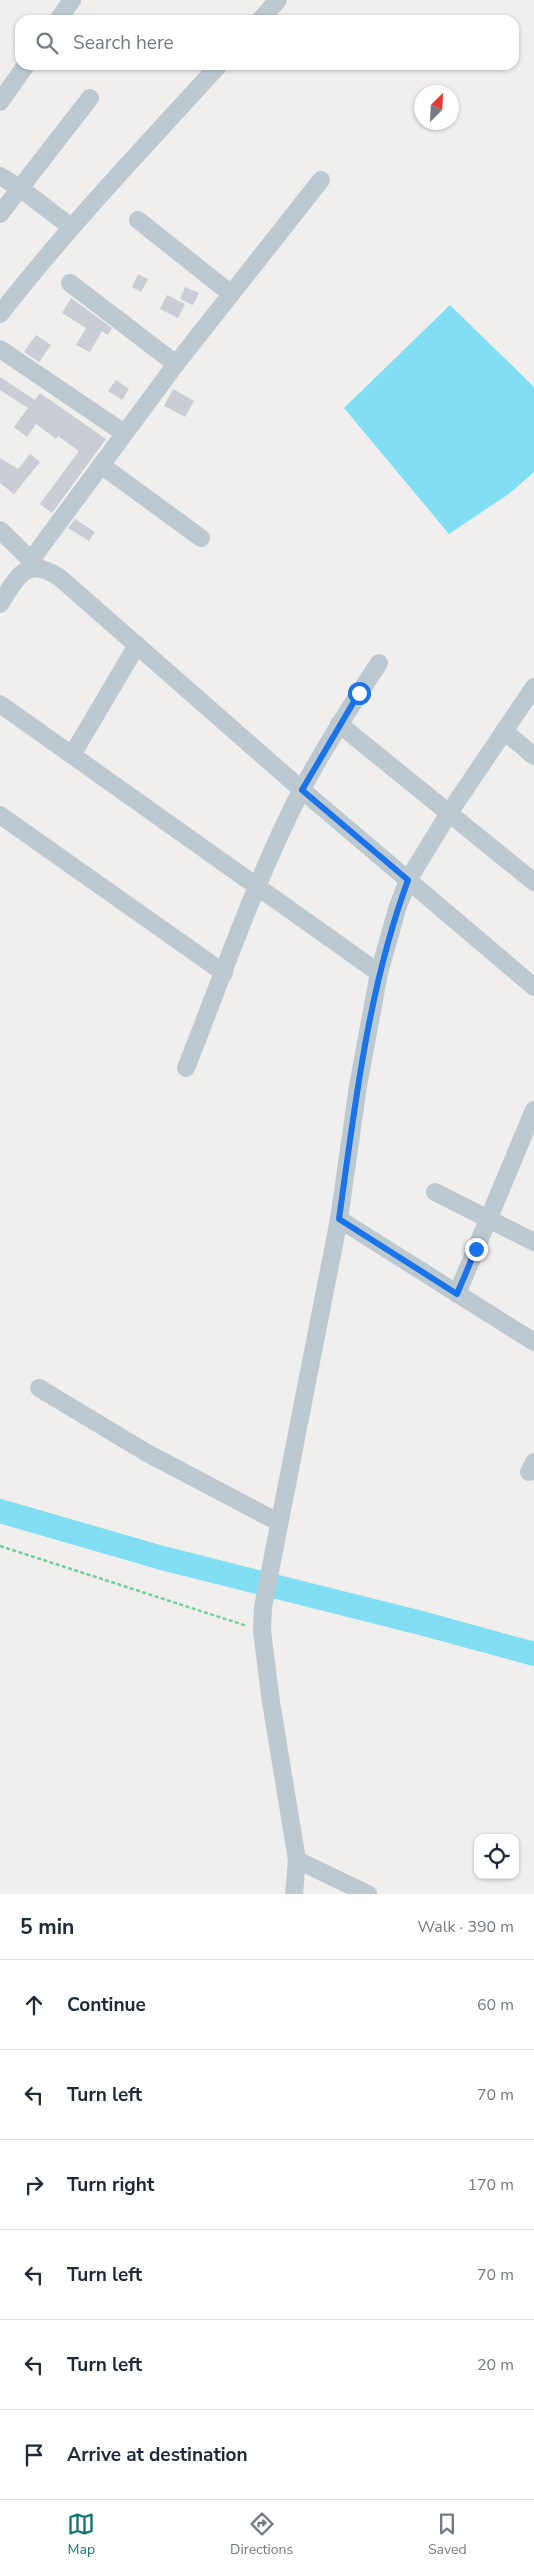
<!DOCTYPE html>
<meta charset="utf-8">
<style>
body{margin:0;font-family:"Nunito Sans",sans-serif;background:#f6f6f7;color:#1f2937}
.controls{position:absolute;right:15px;bottom:15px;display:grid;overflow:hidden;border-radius:10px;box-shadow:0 1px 4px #0004}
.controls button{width:45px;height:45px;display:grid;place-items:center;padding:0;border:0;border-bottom:1px solid #e0e1e3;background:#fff;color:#1f2937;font:25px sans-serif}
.compass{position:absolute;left:414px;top:85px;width:45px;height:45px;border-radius:50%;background:#fff;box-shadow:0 1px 4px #0004;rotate:24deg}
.stop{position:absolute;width:15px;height:15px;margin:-11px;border:4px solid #1a73e8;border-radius:50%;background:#fff}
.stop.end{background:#1a73e8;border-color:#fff;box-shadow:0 1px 5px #0008}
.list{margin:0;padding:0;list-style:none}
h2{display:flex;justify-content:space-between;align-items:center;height:65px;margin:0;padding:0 20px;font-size:21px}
h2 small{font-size:16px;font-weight:400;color:#747a83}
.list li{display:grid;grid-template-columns:32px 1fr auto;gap:15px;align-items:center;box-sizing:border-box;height:90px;padding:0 20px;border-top:1px solid #e0e1e3}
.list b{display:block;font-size:19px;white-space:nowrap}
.list em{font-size:16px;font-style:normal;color:#747a83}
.icon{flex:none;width:28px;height:28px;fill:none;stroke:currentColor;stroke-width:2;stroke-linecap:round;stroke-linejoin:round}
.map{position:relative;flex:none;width:534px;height:1894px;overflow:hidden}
.search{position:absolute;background:#fff;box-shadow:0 1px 4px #0004;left:15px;right:15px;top:15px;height:55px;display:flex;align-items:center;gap:12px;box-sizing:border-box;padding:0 18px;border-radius:15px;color:#747a83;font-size:19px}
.sheet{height:605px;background:#fff}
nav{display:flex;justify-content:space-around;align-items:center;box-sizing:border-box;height:70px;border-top:1px solid #e0e1e3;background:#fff;font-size:14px;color:#747a83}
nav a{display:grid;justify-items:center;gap:2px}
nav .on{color:#0f766e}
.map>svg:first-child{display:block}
.water{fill:#82def2}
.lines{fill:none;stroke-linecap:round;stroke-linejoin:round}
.river{stroke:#82def2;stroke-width:24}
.building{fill:#cacdd3}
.path{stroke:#6ed29e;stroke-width:2.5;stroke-dasharray:4 2.5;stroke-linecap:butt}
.minor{stroke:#bdc9d1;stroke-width:18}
.route{stroke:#1a73e8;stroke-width:6}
</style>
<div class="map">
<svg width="534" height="1894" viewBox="0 0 534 1894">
<rect width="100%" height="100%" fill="#f1eeee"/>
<path class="water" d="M450 305 534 387V472L510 493 449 534 344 408Z"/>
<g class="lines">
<path class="river" d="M0 1511 162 1558 421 1623 534 1654"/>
</g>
<g class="building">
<path d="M138 274 148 279 141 292 132 287Z"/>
<path d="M185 287 199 293 193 305 180 299Z"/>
<path d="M167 295 185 304 178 318 160 309Z"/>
<path d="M71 298 112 328 108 335 102 331 90 352 76 345 86 328 62 313Z"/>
<path d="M36 335 51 345 39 362 24 352Z"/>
<path d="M0 377 35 400 40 393 106 439 52 513 40 504 79 451 58 436 56 439 36 424 27 437 14 427 28 408 0 390Z"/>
<path d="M116 380 129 389 122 400 108 391Z"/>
<path d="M173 389 194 401 185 417 164 406Z"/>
<path d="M30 454 40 462 14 494 0 483V458L18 469Z"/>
<path d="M75 519 95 532 89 541 68 528Z"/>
</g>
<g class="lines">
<path class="path" d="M0 1546 247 1626"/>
<g class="minor">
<path d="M58 20 72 0"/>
<path d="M260 20 278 0"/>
<path d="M0 102 26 65"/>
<path d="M0 176 20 188 71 227"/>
<path d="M0 214 90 98"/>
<path d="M138 220 230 293"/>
<path d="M70 283 176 364"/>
<path d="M0 314C68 227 144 147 219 65"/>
<path d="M0 349 124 433"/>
<path d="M101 465 201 538"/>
<path d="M0 530 38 567"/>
<path d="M31 560 176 364 321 180"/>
<path d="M0 604C17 577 26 556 59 577L302 790 534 987"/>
<path d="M0 704 379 973"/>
<path d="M339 724 534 882"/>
<path d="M504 731 534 756"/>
<path d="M72 755 137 645"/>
<path d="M0 815 224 973"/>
<path d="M186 1068C223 975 256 878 302 789 326 745 352 704 379 663"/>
<path d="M435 1192 534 1242"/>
<path d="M339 1219 534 1342"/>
<path d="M457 1294 534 1110"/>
<path d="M39 1388 147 1453 278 1522"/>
<path d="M529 1472 534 1462"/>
<path d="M297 1860 368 1894"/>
<path d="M294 1894 297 1860 271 1702 262 1631 263 1607 339 1219 358 1086 379 973 397 909 408 880 449 813 534 687"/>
</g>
</g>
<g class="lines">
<path class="route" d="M359 693 302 790 408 880C368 989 355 1105 339 1219L457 1294 476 1249"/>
</g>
</svg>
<div class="controls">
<button><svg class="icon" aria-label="locate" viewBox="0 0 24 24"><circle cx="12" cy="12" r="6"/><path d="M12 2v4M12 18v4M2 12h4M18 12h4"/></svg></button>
</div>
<svg class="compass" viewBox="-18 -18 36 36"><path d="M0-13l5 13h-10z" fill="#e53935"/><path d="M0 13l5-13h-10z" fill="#747a83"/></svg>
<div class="stop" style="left:359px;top:693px"></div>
<div class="stop end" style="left:476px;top:1249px"></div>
<div class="search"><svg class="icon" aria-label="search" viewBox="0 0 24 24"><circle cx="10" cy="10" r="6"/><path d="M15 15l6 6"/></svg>Search here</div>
</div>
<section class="sheet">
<h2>5 min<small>Walk · 390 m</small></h2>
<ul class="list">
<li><svg class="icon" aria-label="ahead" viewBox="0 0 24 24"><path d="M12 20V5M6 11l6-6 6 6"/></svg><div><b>Continue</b></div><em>60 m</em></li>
<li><svg class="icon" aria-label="left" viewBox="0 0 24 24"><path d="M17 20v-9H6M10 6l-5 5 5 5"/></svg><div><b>Turn left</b></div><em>70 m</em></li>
<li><svg class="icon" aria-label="right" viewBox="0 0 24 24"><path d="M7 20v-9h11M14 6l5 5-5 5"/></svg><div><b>Turn right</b></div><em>170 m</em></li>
<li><svg class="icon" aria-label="left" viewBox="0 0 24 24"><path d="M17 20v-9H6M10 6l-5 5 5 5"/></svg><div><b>Turn left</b></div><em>70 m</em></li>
<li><svg class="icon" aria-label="left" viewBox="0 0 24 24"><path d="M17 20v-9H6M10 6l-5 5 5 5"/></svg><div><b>Turn left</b></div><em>20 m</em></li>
<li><svg class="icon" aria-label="arrive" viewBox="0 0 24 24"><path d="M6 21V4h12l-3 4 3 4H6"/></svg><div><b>Arrive at destination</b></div></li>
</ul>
</section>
<nav>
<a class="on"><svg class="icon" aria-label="map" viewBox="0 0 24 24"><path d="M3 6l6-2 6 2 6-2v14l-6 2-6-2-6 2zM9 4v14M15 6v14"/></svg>Map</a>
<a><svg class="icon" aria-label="directions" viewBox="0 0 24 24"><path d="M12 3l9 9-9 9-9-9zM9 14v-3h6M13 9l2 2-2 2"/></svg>Directions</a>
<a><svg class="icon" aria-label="saved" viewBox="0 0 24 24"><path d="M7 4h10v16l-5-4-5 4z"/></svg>Saved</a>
</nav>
